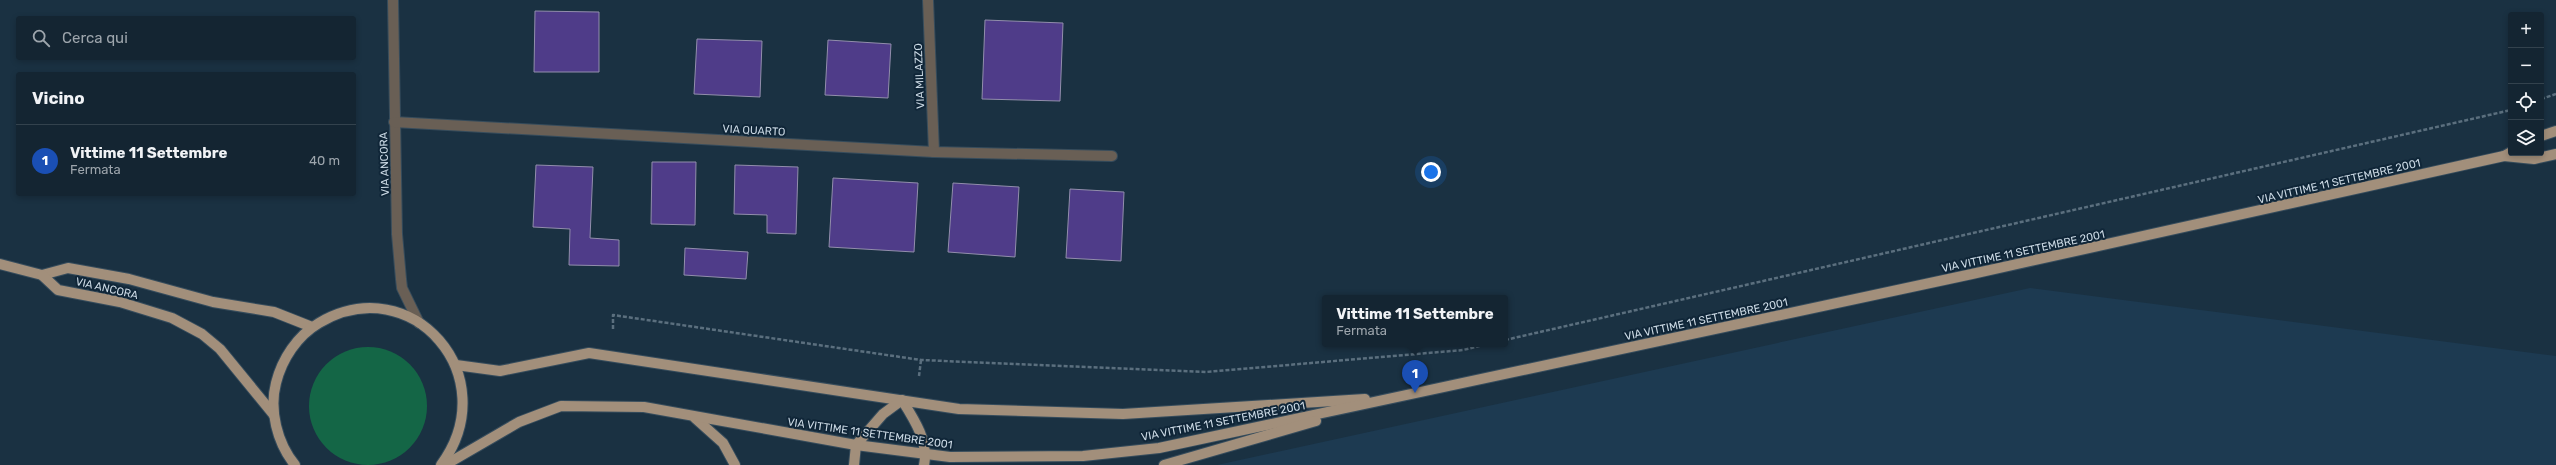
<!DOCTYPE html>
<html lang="it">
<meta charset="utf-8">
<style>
body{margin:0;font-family:Rubik,sans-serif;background:#21313e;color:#f1f3f6}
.controls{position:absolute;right:12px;top:12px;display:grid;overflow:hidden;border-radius:4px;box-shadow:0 2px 6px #0003}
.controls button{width:36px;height:36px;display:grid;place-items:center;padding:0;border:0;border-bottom:1px solid #33424d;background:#142532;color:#f1f3f6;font:20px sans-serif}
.you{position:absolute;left:1431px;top:172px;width:14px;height:14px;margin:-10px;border:3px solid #fff;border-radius:50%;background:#1a73e8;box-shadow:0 0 0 6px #1a73e833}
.badge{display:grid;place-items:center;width:26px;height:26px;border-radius:50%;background:#1a73e8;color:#fff;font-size:13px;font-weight:700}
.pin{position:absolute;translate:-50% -33px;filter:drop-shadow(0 1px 2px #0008)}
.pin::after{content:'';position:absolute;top:21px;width:14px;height:12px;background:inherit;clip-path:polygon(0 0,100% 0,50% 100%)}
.popup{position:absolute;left:1322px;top:295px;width:186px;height:52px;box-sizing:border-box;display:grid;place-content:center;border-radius:4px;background:#142532;filter:drop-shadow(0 1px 3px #0005);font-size:13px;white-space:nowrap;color:#9da5ac}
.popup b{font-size:15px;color:#f1f3f6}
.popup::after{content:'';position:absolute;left:50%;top:100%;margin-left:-8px;border:8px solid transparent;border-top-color:#142532}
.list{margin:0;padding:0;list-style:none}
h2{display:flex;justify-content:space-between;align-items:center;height:52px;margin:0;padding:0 16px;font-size:17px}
h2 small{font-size:13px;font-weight:400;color:#9da5ac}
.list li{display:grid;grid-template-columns:26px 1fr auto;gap:12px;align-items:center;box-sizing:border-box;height:72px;padding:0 16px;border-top:1px solid #33424d}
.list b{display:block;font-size:15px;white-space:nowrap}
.list p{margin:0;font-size:13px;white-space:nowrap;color:#9da5ac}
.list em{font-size:13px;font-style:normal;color:#9da5ac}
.icon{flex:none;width:22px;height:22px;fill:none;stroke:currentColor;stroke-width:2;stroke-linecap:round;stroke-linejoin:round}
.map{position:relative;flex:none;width:2556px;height:465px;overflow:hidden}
.search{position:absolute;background:#142532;box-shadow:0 2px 6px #0003;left:16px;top:16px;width:340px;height:44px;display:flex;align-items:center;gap:10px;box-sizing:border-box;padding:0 14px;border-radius:4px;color:#9da5ac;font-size:15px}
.panel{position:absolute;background:#142532;box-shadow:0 2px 6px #0003;left:16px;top:72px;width:340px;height:124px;border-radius:4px}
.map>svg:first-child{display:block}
.built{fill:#1d3a51}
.green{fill:#146646}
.building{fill:#4f3c89;stroke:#928eac}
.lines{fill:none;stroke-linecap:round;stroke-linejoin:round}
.minor-casing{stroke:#364c5c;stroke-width:12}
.major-casing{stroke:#364c5c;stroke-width:12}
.path{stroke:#5b6f7e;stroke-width:2.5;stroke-dasharray:4 2;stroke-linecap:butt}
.minor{stroke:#695f55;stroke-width:10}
.major{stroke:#a28f7b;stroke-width:10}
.labels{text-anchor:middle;stroke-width:4;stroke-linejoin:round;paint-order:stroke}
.street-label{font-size:11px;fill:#ccdae5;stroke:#102638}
</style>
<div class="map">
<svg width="2556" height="465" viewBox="0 0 2556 465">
<rect width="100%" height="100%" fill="#1a3142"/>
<path class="built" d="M2030 288 2556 356V465H1217Z"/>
<circle class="green" cx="368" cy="406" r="59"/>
<g class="building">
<path d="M535 11 599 12V72H534Z"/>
<path d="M985 20 1063 23 1060 101 982 99Z"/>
<path d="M697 39 762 41 760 97 694 94Z"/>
<path d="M828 40 891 44 888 98 825 95Z"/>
<path d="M652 162H696L695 225 651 224Z"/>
<path d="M536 165 593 167 590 238 619 240V266L569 265 570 229 533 227Z"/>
<path d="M735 165 798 167 796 234 767 233V215L734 214Z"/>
<path d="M833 178 918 183 914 252 829 247Z"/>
<path d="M953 183 1019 187 1015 257 948 252Z"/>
<path d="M1070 189 1124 192 1121 261 1066 258Z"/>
<path d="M685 248 748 252 746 279 684 275Z"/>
</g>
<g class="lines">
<defs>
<g id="minor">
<path d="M393 0 397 234 401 279 402 288 419 323"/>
<path d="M928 0 934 152"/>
<path d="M394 122 934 152 1112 156"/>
</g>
<g id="major">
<path d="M2541 136 2556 131"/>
<path d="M2504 156 2534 159 2556 154"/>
<path d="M0 264 42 275 68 268 129 279 213 302 274 312 312 327"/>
<path d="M42 275 58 290 120 302 172 318 202 334 220 349 274 415"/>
<path d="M456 365 500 371 589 353 959 409 1123 414 1365 399"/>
<path d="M695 418 723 443 735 465"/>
<path d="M295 465C277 443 269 410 276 383 282 359 297 336 319 323 412 268 506 377 441 465"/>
<path d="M445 465 519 422 561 406 644 407 856 445 950 457 1083 456 1159 448 1972 274 2504 156 2511 152"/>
<path d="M854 465 856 445 883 414 902 400C914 419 929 442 924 465"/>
<path d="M1164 465 1316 421"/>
</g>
</defs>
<use href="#minor" class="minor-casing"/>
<use href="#major" class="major-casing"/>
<g class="path">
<path d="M2541 99 2556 94"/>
<path d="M613 329V315L921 360 1206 372 1463 350 1488 344"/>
<path d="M1505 340 2511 110"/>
<path d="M919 376 921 360"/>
</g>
<use href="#minor" class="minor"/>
<use href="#major" class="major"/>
</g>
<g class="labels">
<g class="street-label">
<text transform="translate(919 76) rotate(-92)" y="4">VIA MILAZZO</text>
<text transform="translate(754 130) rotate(3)" y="4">VIA QUARTO</text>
<text transform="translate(384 164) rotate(-92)" y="4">VIA ANCORA</text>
<text transform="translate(2339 181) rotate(-13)" y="4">VIA VITTIME 11 SETTEMBRE 2001</text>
<text transform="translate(2023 251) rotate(-12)" y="4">VIA VITTIME 11 SETTEMBRE 2001</text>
<text transform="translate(107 288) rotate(13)" y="4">VIA ANCORA</text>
<text transform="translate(1706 319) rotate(-12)" y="4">VIA VITTIME 11 SETTEMBRE 2001</text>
<text transform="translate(1223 421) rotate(-11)" y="4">VIA VITTIME 11 SETTEMBRE 2001</text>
<text transform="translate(870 433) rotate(8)" y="4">VIA VITTIME 11 SETTEMBRE 2001</text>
</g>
</g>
</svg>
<div class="controls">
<button>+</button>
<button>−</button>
<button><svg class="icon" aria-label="locate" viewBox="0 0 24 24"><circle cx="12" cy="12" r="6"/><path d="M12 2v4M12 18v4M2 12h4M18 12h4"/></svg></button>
<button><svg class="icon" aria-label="layers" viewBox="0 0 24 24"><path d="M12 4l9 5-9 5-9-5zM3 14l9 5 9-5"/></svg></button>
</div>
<div class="you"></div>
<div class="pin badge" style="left:1415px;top:393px;background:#1a4fb4">1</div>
<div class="popup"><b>Vittime 11 Settembre</b>Fermata</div>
<div class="search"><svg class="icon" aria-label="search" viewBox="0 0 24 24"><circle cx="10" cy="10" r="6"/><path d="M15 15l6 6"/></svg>Cerca qui</div>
<section class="panel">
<h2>Vicino<small></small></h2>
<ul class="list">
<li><span class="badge" style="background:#1a4fb4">1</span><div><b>Vittime 11 Settembre</b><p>Fermata</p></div><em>40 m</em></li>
</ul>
</section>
</div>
